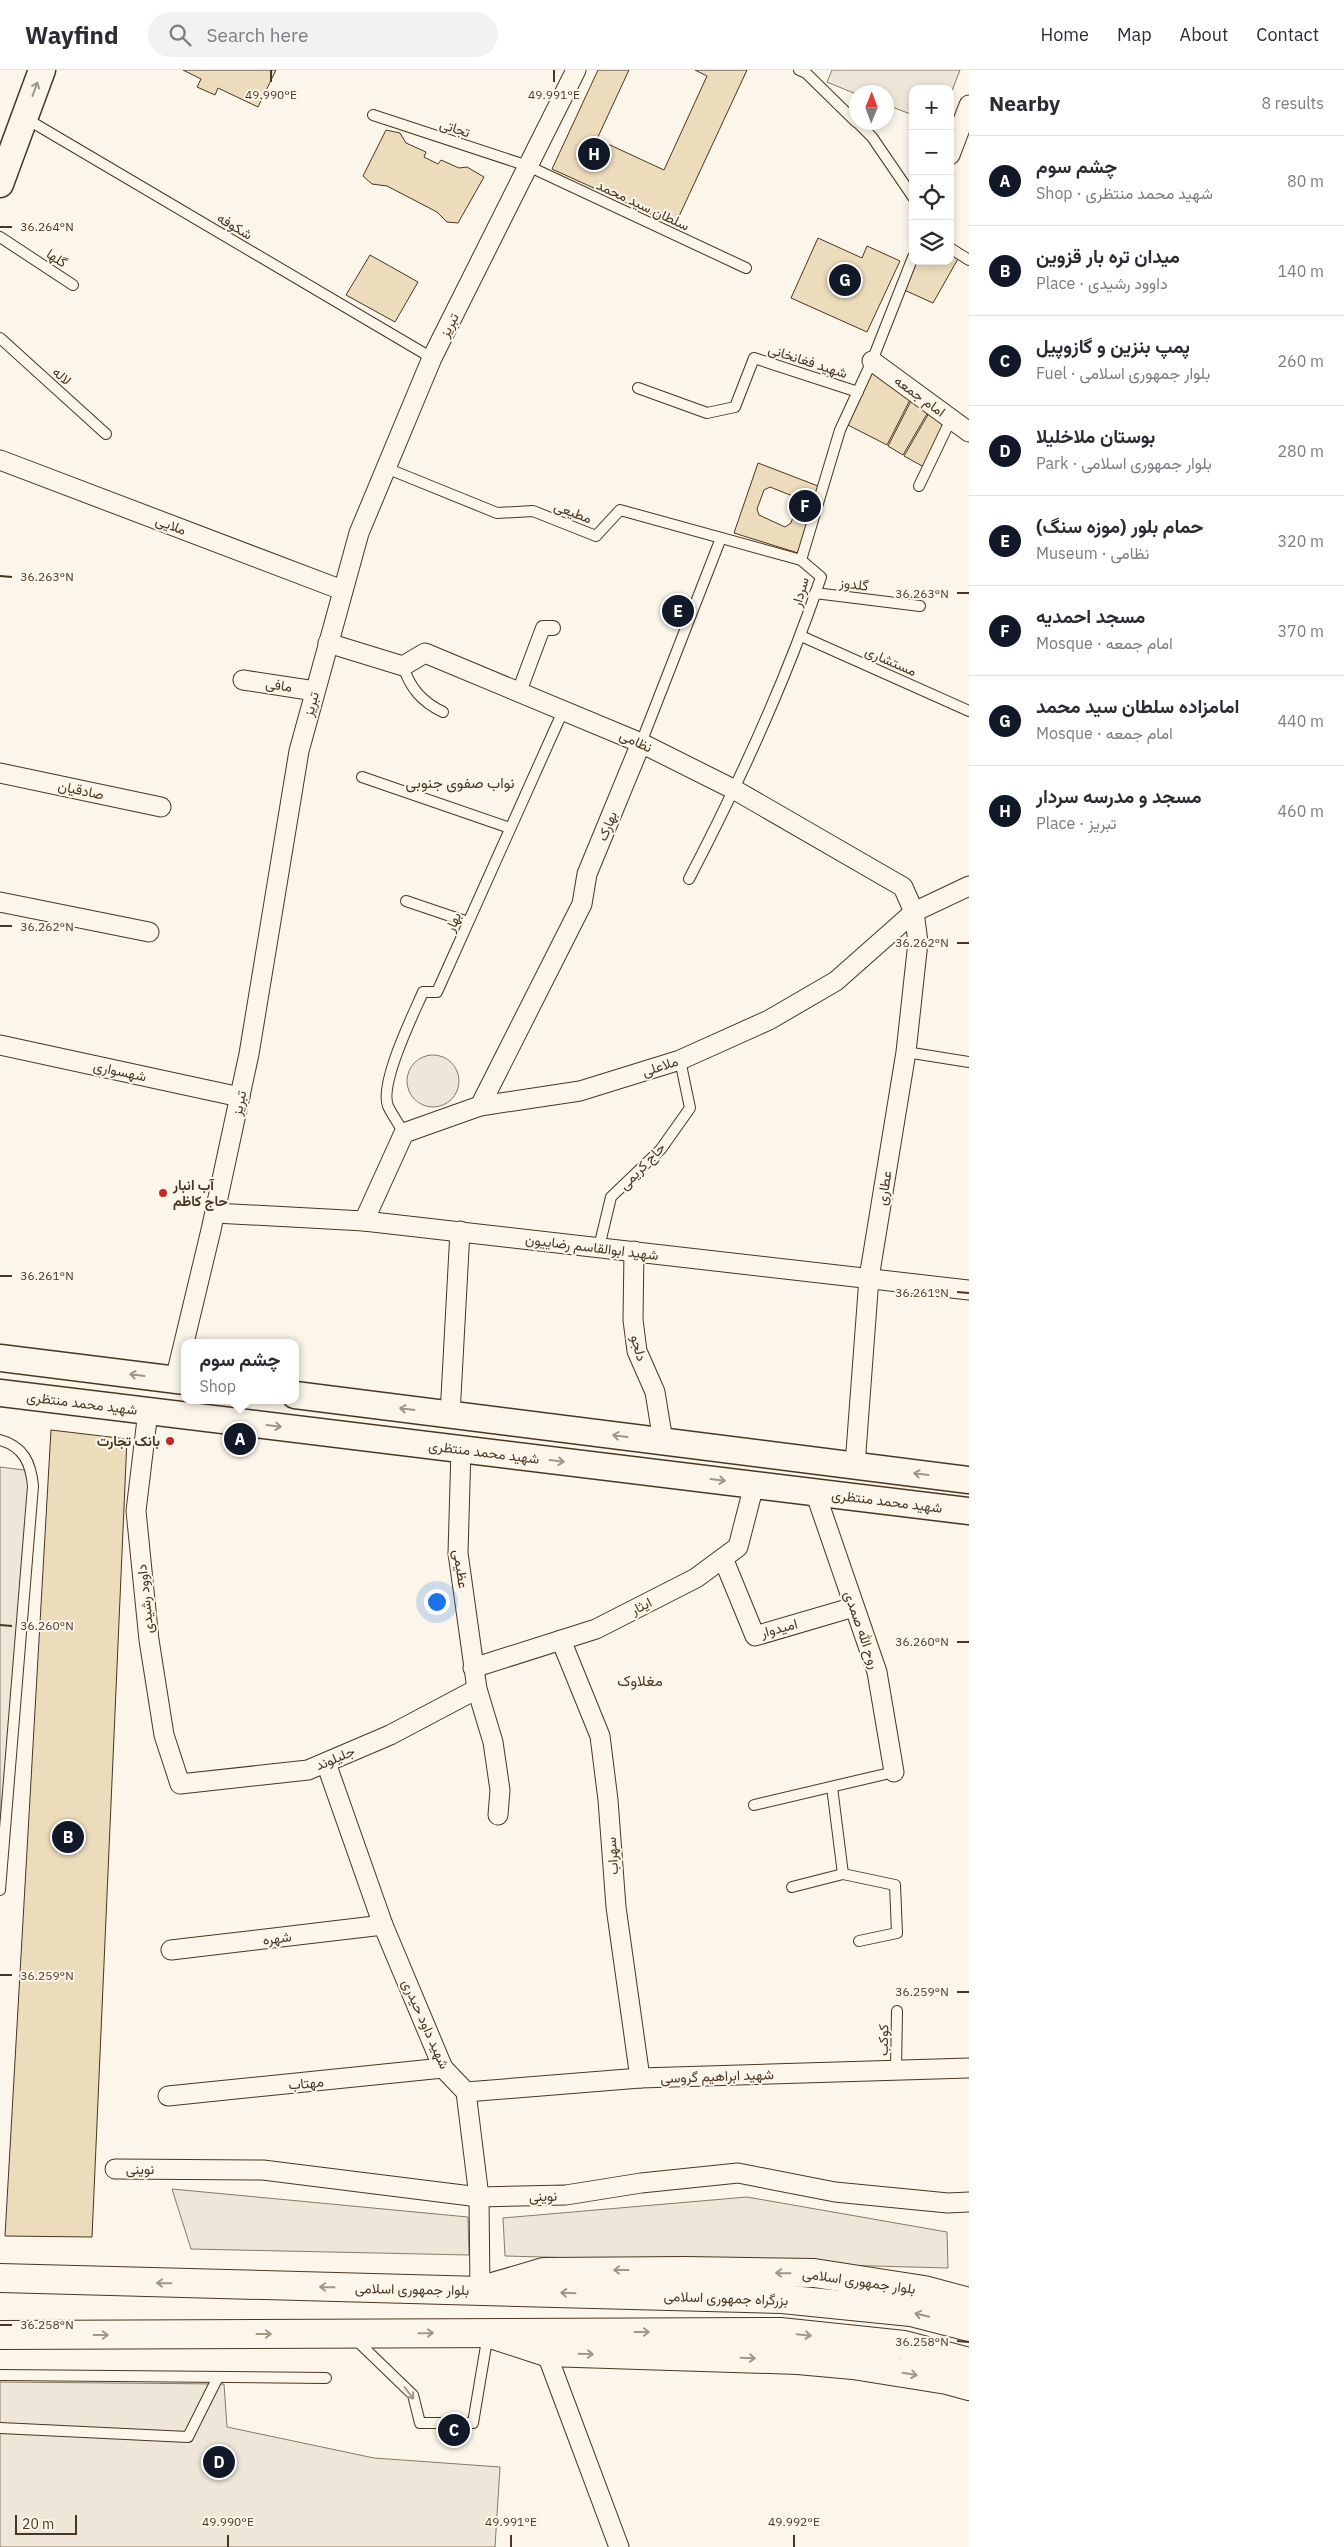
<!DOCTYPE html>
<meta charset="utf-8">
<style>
body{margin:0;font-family:"IBM Plex Sans",Vazirmatn,sans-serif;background:#f2f2f3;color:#2b2b33}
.controls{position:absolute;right:15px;top:15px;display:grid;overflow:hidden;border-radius:10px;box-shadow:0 2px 8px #0003}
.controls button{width:45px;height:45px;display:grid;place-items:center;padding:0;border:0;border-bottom:1px solid #e1e1e2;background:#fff;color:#2b2b33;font:25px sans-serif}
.compass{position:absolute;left:849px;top:15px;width:45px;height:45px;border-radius:50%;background:#fff;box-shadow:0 2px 8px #0003;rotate:1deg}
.scale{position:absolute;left:15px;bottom:12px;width:62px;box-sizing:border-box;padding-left:5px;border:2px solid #4a3520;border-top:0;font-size:14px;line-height:18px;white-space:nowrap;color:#4a3520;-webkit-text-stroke:4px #fbf6e9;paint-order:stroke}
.you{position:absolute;left:436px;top:1531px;width:18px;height:18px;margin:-12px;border:4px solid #fff;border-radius:50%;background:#1a73e8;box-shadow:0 0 0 8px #1a73e833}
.badge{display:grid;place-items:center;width:32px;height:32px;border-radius:50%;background:#111827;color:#fff;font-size:16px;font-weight:700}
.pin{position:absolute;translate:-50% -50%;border:2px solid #fff;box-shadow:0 1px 5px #0006}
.popup{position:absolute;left:181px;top:1269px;width:118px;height:65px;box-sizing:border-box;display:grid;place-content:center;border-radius:10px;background:#fff;filter:drop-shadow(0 1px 4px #0005);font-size:16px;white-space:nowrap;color:#7c7c81}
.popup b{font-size:19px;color:#2b2b33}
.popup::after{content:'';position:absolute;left:50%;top:100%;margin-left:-10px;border:10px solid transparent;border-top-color:#fff}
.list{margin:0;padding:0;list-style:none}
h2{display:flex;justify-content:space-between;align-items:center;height:65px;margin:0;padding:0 20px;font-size:21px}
h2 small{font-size:16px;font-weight:400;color:#7c7c81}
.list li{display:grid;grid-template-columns:32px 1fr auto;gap:15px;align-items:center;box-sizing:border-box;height:90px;padding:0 20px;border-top:1px solid #e1e1e2}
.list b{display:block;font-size:19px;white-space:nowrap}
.list p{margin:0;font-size:16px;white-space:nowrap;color:#7c7c81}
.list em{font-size:16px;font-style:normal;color:#7c7c81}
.icon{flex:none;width:28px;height:28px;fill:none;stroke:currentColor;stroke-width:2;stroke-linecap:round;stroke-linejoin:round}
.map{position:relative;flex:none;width:969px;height:2477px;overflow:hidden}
header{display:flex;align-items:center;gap:30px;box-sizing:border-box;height:70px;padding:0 25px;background:#fff;border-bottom:1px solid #e1e1e2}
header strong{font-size:24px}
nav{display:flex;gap:28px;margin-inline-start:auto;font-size:18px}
.search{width:350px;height:45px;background:#f2f2f3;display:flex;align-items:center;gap:12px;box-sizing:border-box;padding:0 18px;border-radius:28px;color:#7c7c81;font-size:19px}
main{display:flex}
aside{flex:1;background:#fff}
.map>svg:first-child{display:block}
.green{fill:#ede6d9;stroke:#887966}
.parking{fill:#ede7d9;stroke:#887966}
.building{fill:#ecdcbc;stroke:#4a3520;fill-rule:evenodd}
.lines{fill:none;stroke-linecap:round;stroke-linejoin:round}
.service-casing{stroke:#4a3520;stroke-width:12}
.pedestrian-casing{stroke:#4a3520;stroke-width:16}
.minor-casing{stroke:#4a3520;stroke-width:21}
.secondary-casing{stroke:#4a3520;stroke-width:29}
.primary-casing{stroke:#4a3520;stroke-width:30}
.trunk-casing{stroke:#4a3520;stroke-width:30}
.service{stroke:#fbf6e9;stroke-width:10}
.pedestrian{stroke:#fbf6e9;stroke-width:14}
.minor{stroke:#fbf6e9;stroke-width:19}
.secondary{stroke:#fbf6e9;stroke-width:26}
.primary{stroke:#fbf6e9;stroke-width:28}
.trunk{stroke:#fbf6e9;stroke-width:28}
.oneway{stroke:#a29684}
.ticks{fill:none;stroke:#4a3520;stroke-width:2}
.poi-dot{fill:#c62828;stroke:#fbf6e9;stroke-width:2}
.labels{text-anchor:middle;stroke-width:4;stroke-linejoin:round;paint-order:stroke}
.street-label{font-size:14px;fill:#4a3520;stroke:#fbf6e9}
.poi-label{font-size:14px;font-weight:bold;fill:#4a3520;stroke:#fbf6e9;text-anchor:start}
.neighbourhood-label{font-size:15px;fill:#4a3520;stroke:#fbf6e9}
.ticks-label{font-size:12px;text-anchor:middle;fill:#4a3520;stroke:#fbf6e9;stroke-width:4;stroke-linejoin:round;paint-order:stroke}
</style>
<header>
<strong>Wayfind</strong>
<div class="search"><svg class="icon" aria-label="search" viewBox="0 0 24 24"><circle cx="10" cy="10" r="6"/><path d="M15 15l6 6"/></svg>Search here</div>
<nav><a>Home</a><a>Map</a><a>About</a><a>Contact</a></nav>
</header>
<main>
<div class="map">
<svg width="969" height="2477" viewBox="0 0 969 2477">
<rect width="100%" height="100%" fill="#fbf6e9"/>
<g class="green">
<path d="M832 0H960L950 26V19H913V45L887 35 886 22 856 24 827 12Z"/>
<circle cx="433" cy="1011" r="26"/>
<path d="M172 2119 468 2147 469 2185 191 2179Z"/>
<path d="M747 2127 947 2162 948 2198 505 2186 503 2148Z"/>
<path d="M0 2312 224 2314 227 2357 374 2388 500 2397 495 2477H0Z"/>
</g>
<path class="parking" d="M0 1397 32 1401 0 1820Z"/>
<g class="building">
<path d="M183 0H276L258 37 218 18 215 25 197 17 201 9Z"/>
<path d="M598 0H629L597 69 664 100 707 6 695 0H747L675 155 552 99Z"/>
<path d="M386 60 400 63 406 73 426 82 424 87 438 94 441 90 459 98 467 97 484 107 458 153 447 152 437 142 387 116 372 114 363 106Z"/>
<path d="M818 168 862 188 867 176 900 191 867 262 791 228Z"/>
<path d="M950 183 959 187 933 233 902 219 915 191H950Z"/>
<path d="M370 185 418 212 395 252 346 225Z"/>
<path d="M872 301 912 326 887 375 846 354Z"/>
<path d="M911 331 928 342 903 385 888 376Z"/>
<path d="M929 343 948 350 924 397 904 386Z"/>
<path d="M758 393 818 416 798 483 734 463ZM770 417 795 427 798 433 791 453 785 457 759 445 757 439 764 420Z"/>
<path d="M51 1360 127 1369 92 2167 5 2166Z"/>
</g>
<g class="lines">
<defs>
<g id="service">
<path d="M799 0 806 3 856 52"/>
<path d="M373 45 528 96 746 198"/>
<path d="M25 48 432 288"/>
<path d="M857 52 872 67 913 127"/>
<path d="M0 167 73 215"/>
<path d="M950 178 969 190"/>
<path d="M0 268 106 364"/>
<path d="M638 318 707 343 735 337 754 288 858 322"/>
<path d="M386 398 497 443 533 441 596 466 620 440 801 490 821 507C786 611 740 711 689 809"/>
<path d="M919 416 951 349"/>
<path d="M801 490 840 360 872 291 913 187"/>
<path d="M815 523 920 536"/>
<path d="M801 566 969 641"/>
<path d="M403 596C410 618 422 632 443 642"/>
<path d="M641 673 721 468"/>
<path d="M362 707 510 758"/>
<path d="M406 831 468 852"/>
<path d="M906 982 969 992"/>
<path d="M404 1063C399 1054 392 1045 388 1036 379 1014 413 945 423 922H437L563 641"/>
<path d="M599 1177 611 1127 661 1079 690 1038 680 990"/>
<path d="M0 1370C23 1376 31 1393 33 1416L0 1820"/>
<path d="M754 1735 894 1702"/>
<path d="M843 1804 895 1815 897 1863 859 1871"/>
<path d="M792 1817 843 1804 832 1717"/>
<path d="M896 2000 897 1941"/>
<path d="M354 2268 413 2325 420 2353H473L488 2264"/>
<path d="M0 2305 326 2308"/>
<path d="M0 2358 188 2367 218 2307"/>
</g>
<path id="pedestrian" d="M519 622 543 558H553"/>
<g id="minor">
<path d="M950 85 969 35"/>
<path d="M872 291 969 362"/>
<path d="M0 390 342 520"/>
<path d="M328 573 403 596 425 583 641 673 735 720 903 817 914 842 918 872 906 982 869 1208 855 1395"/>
<path d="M243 610 315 621"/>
<path d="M0 703 161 737"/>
<path d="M0 832 149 862"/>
<path d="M0 975 240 1027"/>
<path d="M480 1036 582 834 587 804 641 673"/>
<path d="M215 1143 364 1151 969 1220"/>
<path d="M364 1151 404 1063 480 1036 580 1021 680 990 769 950 836 911 914 842 969 816"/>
<path d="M634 1181 633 1250 637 1281 655 1322 663 1371"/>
<path d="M175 1310 211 1160 249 984 299 681 359 463 432 288 576 0"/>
<path d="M148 1341 136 1441 149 1570 164 1665 180 1714 308 1700 390 1665 477 1619"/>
<path d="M450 1345 460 1161"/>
<path d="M461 1379 458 1483 477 1619 493 1672 500 1720 498 1745"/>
<path d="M815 1422 877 1602 894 1702"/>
<path d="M723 1488 755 1566 854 1537"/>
<path d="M561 1570 600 1666 608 1730 616 1837 640 2008"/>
<path d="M473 1598 596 1559 696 1508 738 1477 754 1415"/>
<path d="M326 1693 383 1855 443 1998 466 2022 479 2127 480 2221"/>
<path d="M171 1880 383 1855"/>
<path d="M466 2022 640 2008 969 1998"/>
<path d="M168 2026 443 1998"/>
<path d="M115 2099 263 2100 479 2127 566 2125 641 2113 738 2103 835 2122 948 2133 969 2132"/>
<path d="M546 2282 619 2477"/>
</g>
<g id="secondary">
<path d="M0 114 42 0"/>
<path d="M0 1288 185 1311"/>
<path d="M0 1323 969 1441"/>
<path d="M295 1325 969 1410"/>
</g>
<g id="primary">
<path d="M486 2219 544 2202 686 2201 814 2203 924 2220 969 2232"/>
<path d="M494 2265 546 2282 798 2290 853 2295 947 2310 969 2316"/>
</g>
<g id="trunk">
<path d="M0 2208 782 2229 911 2242 969 2257"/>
<path d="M0 2265 780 2262 904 2275 969 2292"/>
</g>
</defs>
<use href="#service" class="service-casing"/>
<use href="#pedestrian" class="pedestrian-casing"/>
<use href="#minor" class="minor-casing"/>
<use href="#secondary" class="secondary-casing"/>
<use href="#primary" class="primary-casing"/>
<use href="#trunk" class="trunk-casing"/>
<use href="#service" class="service"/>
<use href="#pedestrian" class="pedestrian"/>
<use href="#minor" class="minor"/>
<use href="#secondary" class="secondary"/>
<use href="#primary" class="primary"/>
<use href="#trunk" class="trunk"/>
</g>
<defs><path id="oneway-shaft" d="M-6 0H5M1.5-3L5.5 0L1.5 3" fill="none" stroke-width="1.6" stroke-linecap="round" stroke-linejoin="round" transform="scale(1.25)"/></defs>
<g class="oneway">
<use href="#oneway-shaft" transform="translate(35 19) rotate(-70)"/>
<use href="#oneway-shaft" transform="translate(137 1305) rotate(-173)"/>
<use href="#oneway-shaft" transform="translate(407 1339) rotate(-173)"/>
<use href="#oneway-shaft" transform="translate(274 1356) rotate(7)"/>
<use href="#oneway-shaft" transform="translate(620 1366) rotate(-173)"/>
<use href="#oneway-shaft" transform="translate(557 1391) rotate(7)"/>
<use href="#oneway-shaft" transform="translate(921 1404) rotate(-173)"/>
<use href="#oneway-shaft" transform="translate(718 1410) rotate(7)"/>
<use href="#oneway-shaft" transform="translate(621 2200) rotate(-180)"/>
<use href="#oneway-shaft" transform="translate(783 2203) rotate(-179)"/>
<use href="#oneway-shaft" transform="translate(164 2213) rotate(-179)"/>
<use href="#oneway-shaft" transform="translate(327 2217) rotate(-179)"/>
<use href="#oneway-shaft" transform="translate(568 2223) rotate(-178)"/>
<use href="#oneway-shaft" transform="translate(922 2245) rotate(-166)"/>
<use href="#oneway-shaft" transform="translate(642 2262)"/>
<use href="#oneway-shaft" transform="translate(426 2263) rotate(-1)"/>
<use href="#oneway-shaft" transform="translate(264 2264)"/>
<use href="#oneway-shaft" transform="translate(101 2265)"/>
<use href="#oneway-shaft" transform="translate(804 2265) rotate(6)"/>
<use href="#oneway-shaft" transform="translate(586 2284) rotate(2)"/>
<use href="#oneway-shaft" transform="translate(748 2288) rotate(2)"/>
<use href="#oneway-shaft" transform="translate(910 2304) rotate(9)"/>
<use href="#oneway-shaft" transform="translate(409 2323) rotate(53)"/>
</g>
<path class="ticks" d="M271 12V0M554 12V0M0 157H12M0 506 12 507M957 523H969M0 856H12M957 873H969M0 1206H12M957 1222 969 1223M0 1555 12 1556M957 1572H969M0 1905H12M957 1922H969M0 2255H12M957 2271 969 2272M228 2477V2465M511 2477V2465M794 2477V2465"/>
<g class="poi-dot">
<circle cx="163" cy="1123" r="5"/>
<circle cx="170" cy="1371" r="5"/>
</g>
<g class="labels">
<g class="street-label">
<text transform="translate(455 58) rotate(18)" y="5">تجاتی</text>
<text transform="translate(643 135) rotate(25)" y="5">سلطان سید محمد</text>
<text transform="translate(235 156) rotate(31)" y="5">شکوفه</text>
<text transform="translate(57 188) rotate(34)" y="5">گلها</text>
<text transform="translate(449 255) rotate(-63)" y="5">تبریز</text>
<text transform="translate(808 291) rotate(18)" y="5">شهید فغانخانی</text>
<text transform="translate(62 306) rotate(42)" y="5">لاله</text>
<text transform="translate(920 326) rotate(36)" y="5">امام جمعه</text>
<text transform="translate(573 442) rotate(21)" y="5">مطیعی</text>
<text transform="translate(171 455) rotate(21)" y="5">ملایی</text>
<text transform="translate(854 514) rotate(7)" y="5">گلدوز</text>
<text transform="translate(800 522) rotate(-74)" y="5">سردار</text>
<text transform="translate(891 591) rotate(24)" y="5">مستشاری</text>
<text transform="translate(279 615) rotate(9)" y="5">مافی</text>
<text transform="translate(311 634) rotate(-75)" y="5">تبریز</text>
<text transform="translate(636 671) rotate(25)" y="5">نظامی</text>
<text transform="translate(81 720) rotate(12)" y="5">صادقیان</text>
<text transform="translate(607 756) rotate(-68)" y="5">بهارک</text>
<text transform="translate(453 852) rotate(-66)" y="5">بهار</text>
<text transform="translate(660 996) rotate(-18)" y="5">ملاعلی</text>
<text transform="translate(120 1001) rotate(12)" y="5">شهسواری</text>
<text transform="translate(239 1033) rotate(-78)" y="5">تبریز</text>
<text transform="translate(642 1096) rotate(-46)" y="5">حاج کریمی</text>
<text transform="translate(884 1118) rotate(-81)" y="5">عطاری</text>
<text transform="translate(592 1177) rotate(7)" y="5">شهید ابوالقاسم رضاییون</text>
<text transform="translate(639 1278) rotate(75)" y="5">دلجو</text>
<text transform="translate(82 1333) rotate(7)" y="5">شهید محمد منتظری</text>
<text transform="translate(484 1382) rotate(7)" y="5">شهید محمد منتظری</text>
<text transform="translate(887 1431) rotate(7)" y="5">شهید محمد منتظری</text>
<text transform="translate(461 1499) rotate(82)" y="5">عظیمی</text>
<text transform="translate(145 1529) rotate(-96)" y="5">داوود رشیدی</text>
<text transform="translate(641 1536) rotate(-27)" y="5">ایثار</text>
<text transform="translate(779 1558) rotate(-15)" y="5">امیدوار</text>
<text transform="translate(862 1560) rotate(71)" y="5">روح الله صمدی</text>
<text transform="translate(335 1688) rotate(-23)" y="5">جلیلوند</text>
<text transform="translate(612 1786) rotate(-94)" y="5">سهراب</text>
<text transform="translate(277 1868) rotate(-7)" y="5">شهره</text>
<text transform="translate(426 1954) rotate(66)" y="5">شهید داود حیدری</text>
<text transform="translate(883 1970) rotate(-89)" y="5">کوکب</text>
<text transform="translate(717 2006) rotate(-2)" y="5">شهید ابراهیم گروسی</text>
<text transform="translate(306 2013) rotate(-5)" y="5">مهتاب</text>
<text x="140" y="2104">نوینی</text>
<text transform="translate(543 2126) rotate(-1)" y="5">نوینی</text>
<text transform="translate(859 2211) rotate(8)" y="5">بلوار جمهوری اسلامی</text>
<text transform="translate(412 2219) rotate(1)" y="5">بلوار جمهوری اسلامی</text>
<text transform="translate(726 2228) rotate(2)" y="5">بزرگراه جمهوری اسلامی</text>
</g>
<g class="poi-label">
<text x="173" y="1120">آب انبار<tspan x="173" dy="16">حاج کاظم</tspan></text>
<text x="160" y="1376" text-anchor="end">بانک تجارت</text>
</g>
<g class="neighbourhood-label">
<text x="460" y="718">نواب صفوی جنوبی</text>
<text x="640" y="1616">مغلاوک</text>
</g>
</g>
<g class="ticks-label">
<text x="271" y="29">49.990°E</text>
<text x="554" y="29">49.991°E</text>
<text x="47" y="161">36.264°N</text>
<text x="47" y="511">36.263°N</text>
<text x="922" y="528">36.263°N</text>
<text x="47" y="861">36.262°N</text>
<text x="922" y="877">36.262°N</text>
<text x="47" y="1210">36.261°N</text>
<text x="922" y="1227">36.261°N</text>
<text x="47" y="1560">36.260°N</text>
<text x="922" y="1576">36.260°N</text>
<text x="47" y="1910">36.259°N</text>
<text x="922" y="1926">36.259°N</text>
<text x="47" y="2259">36.258°N</text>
<text x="922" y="2276">36.258°N</text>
<text x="228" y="2456">49.990°E</text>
<text x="511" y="2456">49.991°E</text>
<text x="794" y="2456">49.992°E</text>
</g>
</svg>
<div class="controls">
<button>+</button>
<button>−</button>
<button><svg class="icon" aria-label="locate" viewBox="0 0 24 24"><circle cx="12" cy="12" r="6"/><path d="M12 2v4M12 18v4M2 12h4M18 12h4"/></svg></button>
<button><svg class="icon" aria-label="layers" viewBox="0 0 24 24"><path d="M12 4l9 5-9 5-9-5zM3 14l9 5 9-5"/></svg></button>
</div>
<svg class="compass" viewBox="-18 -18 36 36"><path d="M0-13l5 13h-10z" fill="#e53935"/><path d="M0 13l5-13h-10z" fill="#7c7c81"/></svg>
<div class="scale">20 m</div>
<div class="you"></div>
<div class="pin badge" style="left:240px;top:1369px">A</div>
<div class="popup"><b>چشم سوم</b>Shop</div>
<div class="pin badge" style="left:68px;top:1767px">B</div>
<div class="pin badge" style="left:454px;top:2360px">C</div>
<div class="pin badge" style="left:219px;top:2392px">D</div>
<div class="pin badge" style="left:678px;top:541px">E</div>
<div class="pin badge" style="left:805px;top:436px">F</div>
<div class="pin badge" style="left:845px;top:210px">G</div>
<div class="pin badge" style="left:594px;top:84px">H</div>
</div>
<aside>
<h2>Nearby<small>8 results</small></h2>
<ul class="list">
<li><span class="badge">A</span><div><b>چشم سوم</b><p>Shop · شهید محمد منتظری</p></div><em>80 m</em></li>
<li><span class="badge">B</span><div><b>میدان تره بار قزوین</b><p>Place · داوود رشیدی</p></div><em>140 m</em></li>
<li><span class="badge">C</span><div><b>پمپ بنزین و گازوپیل</b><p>Fuel · بلوار جمهوری اسلامی</p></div><em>260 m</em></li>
<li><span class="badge">D</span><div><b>بوستان ملاخلیلا</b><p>Park · بلوار جمهوری اسلامی</p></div><em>280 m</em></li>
<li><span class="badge">E</span><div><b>حمام بلور (موزه سنگ)</b><p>Museum · نظامی</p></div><em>320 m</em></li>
<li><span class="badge">F</span><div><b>مسجد احمدیه</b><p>Mosque · امام جمعه</p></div><em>370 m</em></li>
<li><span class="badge">G</span><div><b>امامزاده سلطان سید محمد</b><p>Mosque · امام جمعه</p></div><em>440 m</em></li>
<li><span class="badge">H</span><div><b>مسجد و مدرسه سردار</b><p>Place · تبریز</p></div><em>460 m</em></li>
</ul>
</aside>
</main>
